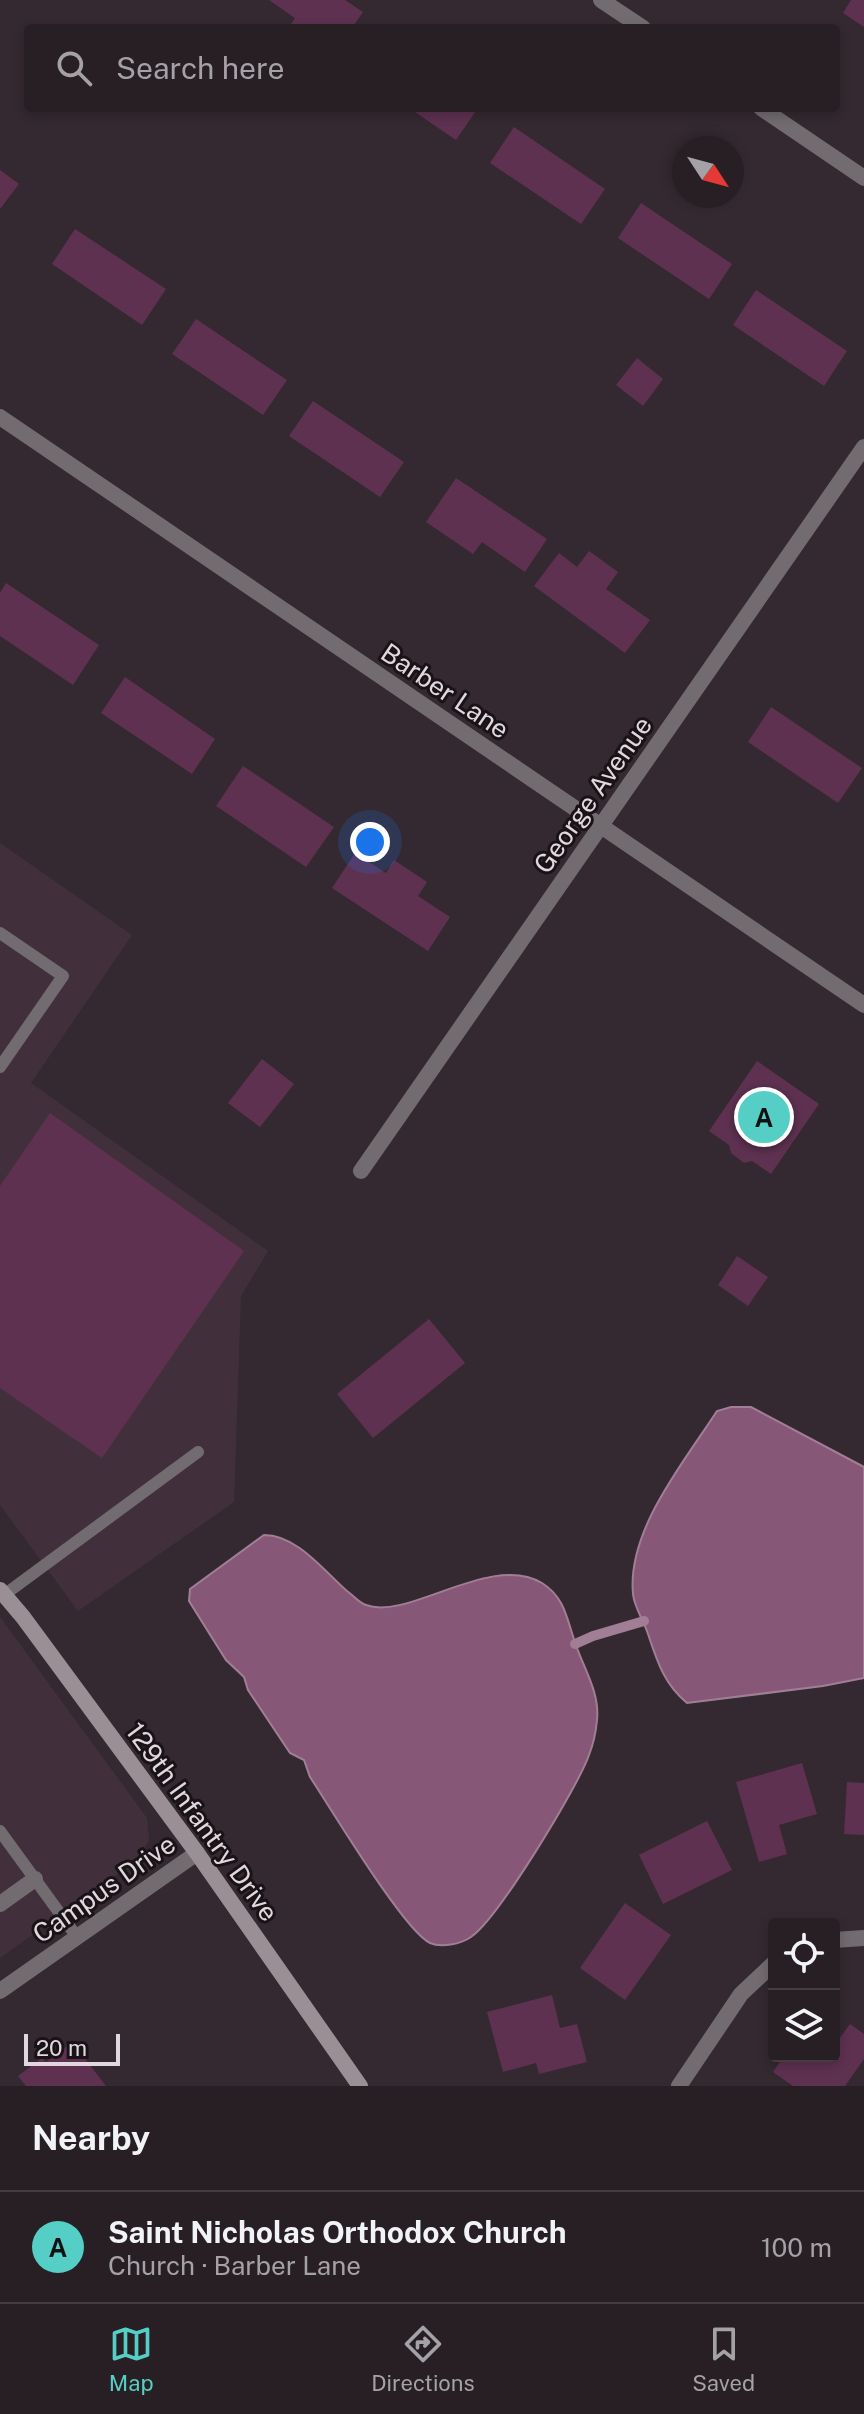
<!DOCTYPE html>
<meta charset="utf-8">
<style>
body{margin:0;font-family:"Public Sans",sans-serif;background:#2f272c;color:#f1f3f6}
.controls{position:absolute;right:24px;bottom:24px;display:grid;overflow:hidden;border-radius:8px;box-shadow:0 4px 12px #0003}
.controls button{width:72px;height:72px;display:grid;place-items:center;padding:0;border:0;border-bottom:2px solid #433d41;background:#271f24;color:#f1f3f6;font:40px sans-serif}
.compass{position:absolute;left:672px;top:136px;width:72px;height:72px;border-radius:50%;background:#271f24;box-shadow:0 4px 12px #0003;rotate:126deg}
.scale{position:absolute;left:24px;bottom:20px;width:96px;box-sizing:border-box;padding-left:8px;border:4px solid #e0d8dd;border-top:0;font-size:22px;line-height:28px;white-space:nowrap;color:#e0d8dd;-webkit-text-stroke:6px #191317;paint-order:stroke}
.you{position:absolute;left:370px;top:842px;width:28px;height:28px;margin:-20px;border:6px solid #fff;border-radius:50%;background:#1a73e8;box-shadow:0 0 0 12px #1a73e833}
.badge{display:grid;place-items:center;width:52px;height:52px;border-radius:50%;background:#55cec5;color:#111;font-size:26px;font-weight:700}
.pin{position:absolute;translate:-50% -50%;border:4px solid #fff;box-shadow:0 2px 8px #0006}
.list{margin:0;padding:0;list-style:none}
h2{display:flex;justify-content:space-between;align-items:center;height:104px;margin:0;padding:0 32px;font-size:34px}
h2 small{font-size:26px;font-weight:400;color:#a4a2a6}
.list li{display:grid;grid-template-columns:52px 1fr auto;gap:24px;align-items:center;box-sizing:border-box;height:112px;padding:0 32px;border-top:2px solid #433d41}
.list b{display:block;font-size:30px;white-space:nowrap}
.list p{margin:0;font-size:26px;white-space:nowrap;color:#a4a2a6}
.list em{font-size:26px;font-style:normal;color:#a4a2a6}
.icon{flex:none;width:44px;height:44px;fill:none;stroke:currentColor;stroke-width:2;stroke-linecap:round;stroke-linejoin:round}
.map{position:relative;flex:none;width:864px;height:2086px;overflow:hidden}
.search{position:absolute;background:#271f24;box-shadow:0 4px 12px #0003;left:24px;right:24px;top:24px;height:88px;display:flex;align-items:center;gap:20px;box-sizing:border-box;padding:0 28px;border-radius:8px;color:#a4a2a6;font-size:30px}
.sheet{height:216px;background:#271f24}
nav{display:flex;justify-content:space-around;align-items:center;box-sizing:border-box;height:112px;border-top:2px solid #433d41;background:#271f24;font-size:22px;color:#a4a2a6}
nav a{display:grid;justify-items:center;gap:4px}
nav .on{color:#55cec5}
.map>svg:first-child{display:block}
.built{fill:#41303b}
.water{fill:#875778;stroke:#a27e96;stroke-width:2}
.lines{fill:none;stroke-linecap:round;stroke-linejoin:round}
.stream{stroke:#a27e96;stroke-width:10}
.building{fill:#5e3151}
.lane{stroke:#726c70;stroke-width:12}
.street{stroke:#726c70;stroke-width:16}
.secondary{stroke:#998f95;stroke-width:16}
.labels{text-anchor:middle;stroke-width:6;stroke-linejoin:round;paint-order:stroke}
.street-label{font-size:26px;fill:#e0d8dd;stroke:#191317}
</style>
<div class="map">
<svg width="864" height="2086" viewBox="0 0 864 2086">
<rect width="100%" height="100%" fill="#342930"/>
<g class="built">
<path d="M0 843 132 935 31 1083 268 1251 241 1296 234 1502 78 1611 0 1505Z"/>
<path d="M0 1617 147 1818 149 1840 137 1860 0 1958Z"/>
</g>
<g class="water">
<path d="M731 1407H751L864 1467V1678L823 1686 687 1703C664 1684 657 1661 648 1634 644 1621 634 1607 633 1594 627 1530 684 1462 717 1411Z"/>
<path d="M264 1535C297 1535 323 1570 347 1591 353 1595 359 1603 366 1605 408 1621 491 1552 542 1583 566 1598 567 1621 576 1645 584 1669 600 1693 597 1720 596 1731 593 1745 589 1755 578 1787 497 1920 471 1937 461 1944 441 1948 430 1943 404 1931 330 1807 310 1777L304 1760 290 1753 248 1690 244 1677 226 1660 189 1601 190 1589Z"/>
</g>
<g class="lines">
<path class="stream" d="M575 1644 593 1636 644 1621"/>
</g>
<g class="building">
<path d="M269 0H345L363 12 352 28H288L295 18Z"/>
<path d="M851 0H864V27L843 13Z"/>
<path d="M409 108H478L456 140Z"/>
<path d="M514 127 605 189 581 224 490 163Z"/>
<path d="M0 170 19 184 0 209Z"/>
<path d="M641 203 732 264 709 299 618 238Z"/>
<path d="M75 229 166 289 142 325 52 264Z"/>
<path d="M756 290 847 351 824 386 733 325Z"/>
<path d="M196 319 287 380 263 415 172 354Z"/>
<path d="M637 358 663 379 643 406 616 385Z"/>
<path d="M313 401 404 462 380 497 289 436Z"/>
<path d="M456 478 547 539 525 572 482 542 473 554 426 522Z"/>
<path d="M589 551 618 572 606 589 650 620 625 653 534 586 559 553 577 567Z"/>
<path d="M6 583 99 645 73 685 0 636V593Z"/>
<path d="M125 677 215 739 192 774 101 713Z"/>
<path d="M771 707 862 768 838 803 748 742Z"/>
<path d="M243 766 334 827 306 867 216 806Z"/>
<path d="M355 853 386 873 394 860 427 882 418 896 450 917 428 951 332 888Z"/>
<path d="M262 1059 294 1084 260 1127 228 1103Z"/>
<path d="M757 1061 819 1104 771 1174 752 1161 744 1163 731 1153 729 1145 709 1131Z"/>
<path d="M50 1113 244 1251 102 1458 0 1388V1186Z"/>
<path d="M737 1256 768 1277 748 1306 718 1285Z"/>
<path d="M429 1319 465 1363 373 1438 337 1394Z"/>
<path d="M802 1763 817 1814 779 1825 787 1854 759 1862 736 1782Z"/>
<path d="M847 1782 864 1783V1835L844 1834Z"/>
<path d="M707 1821 732 1870 663 1904 639 1855Z"/>
<path d="M625 1903 671 1935 625 2000 580 1968Z"/>
<path d="M552 1995 560 2028 577 2024 587 2062 539 2074 536 2063 503 2072 487 2012Z"/>
<path d="M850 2024 864 2034V2059L845 2086H793L773 2072 784 2056H834V2046Z"/>
<path d="M72 2042 106 2086H26L18 2076 42 2058 46 2062Z"/>
</g>
<g class="lines">
<g class="lane">
<path d="M0 933 63 976 0 1067"/>
<path d="M4 1595 198 1452"/>
<path d="M0 1831 77 1937"/>
</g>
<g class="street">
<path d="M601 0 643 28"/>
<path d="M761 108 864 178"/>
<path d="M0 417 864 1005"/>
<path d="M361 1171 864 447"/>
<path d="M0 1904 35 1879"/>
<path d="M834 1940 864 1938"/>
<path d="M0 1991 197 1853"/>
<path d="M679 2086 741 1994 774 1963"/>
</g>
<path class="secondary" d="M0 1590 23 1617 197 1853 360 2086"/>
</g>
<g class="labels">
<g class="street-label">
<text transform="translate(445 691) rotate(34)" y="9">Barber Lane</text>
<text transform="translate(593 795) rotate(-55)" y="9">George Avenue</text>
<text transform="translate(202 1822) rotate(54)" y="9">129th Infantry Drive</text>
<text transform="translate(104 1889) rotate(-35)" y="9">Campus Drive</text>
</g>
</g>
</svg>
<div class="controls">
<button><svg class="icon" aria-label="locate" viewBox="0 0 24 24"><circle cx="12" cy="12" r="6"/><path d="M12 2v4M12 18v4M2 12h4M18 12h4"/></svg></button>
<button><svg class="icon" aria-label="layers" viewBox="0 0 24 24"><path d="M12 4l9 5-9 5-9-5zM3 14l9 5 9-5"/></svg></button>
</div>
<svg class="compass" viewBox="-18 -18 36 36"><path d="M0-13l5 13h-10z" fill="#e53935"/><path d="M0 13l5-13h-10z" fill="#a4a2a6"/></svg>
<div class="scale">20 m</div>
<div class="you"></div>
<div class="pin badge" style="left:764px;top:1117px">A</div>
<div class="search"><svg class="icon" aria-label="search" viewBox="0 0 24 24"><circle cx="10" cy="10" r="6"/><path d="M15 15l6 6"/></svg>Search here</div>
</div>
<section class="sheet">
<h2>Nearby<small></small></h2>
<ul class="list">
<li><span class="badge">A</span><div><b>Saint Nicholas Orthodox Church</b><p>Church · Barber Lane</p></div><em>100 m</em></li>
</ul>
</section>
<nav>
<a class="on"><svg class="icon" aria-label="map" viewBox="0 0 24 24"><path d="M3 6l6-2 6 2 6-2v14l-6 2-6-2-6 2zM9 4v14M15 6v14"/></svg>Map</a>
<a><svg class="icon" aria-label="directions" viewBox="0 0 24 24"><path d="M12 3l9 9-9 9-9-9zM9 14v-3h6M13 9l2 2-2 2"/></svg>Directions</a>
<a><svg class="icon" aria-label="saved" viewBox="0 0 24 24"><path d="M7 4h10v16l-5-4-5 4z"/></svg>Saved</a>
</nav>
